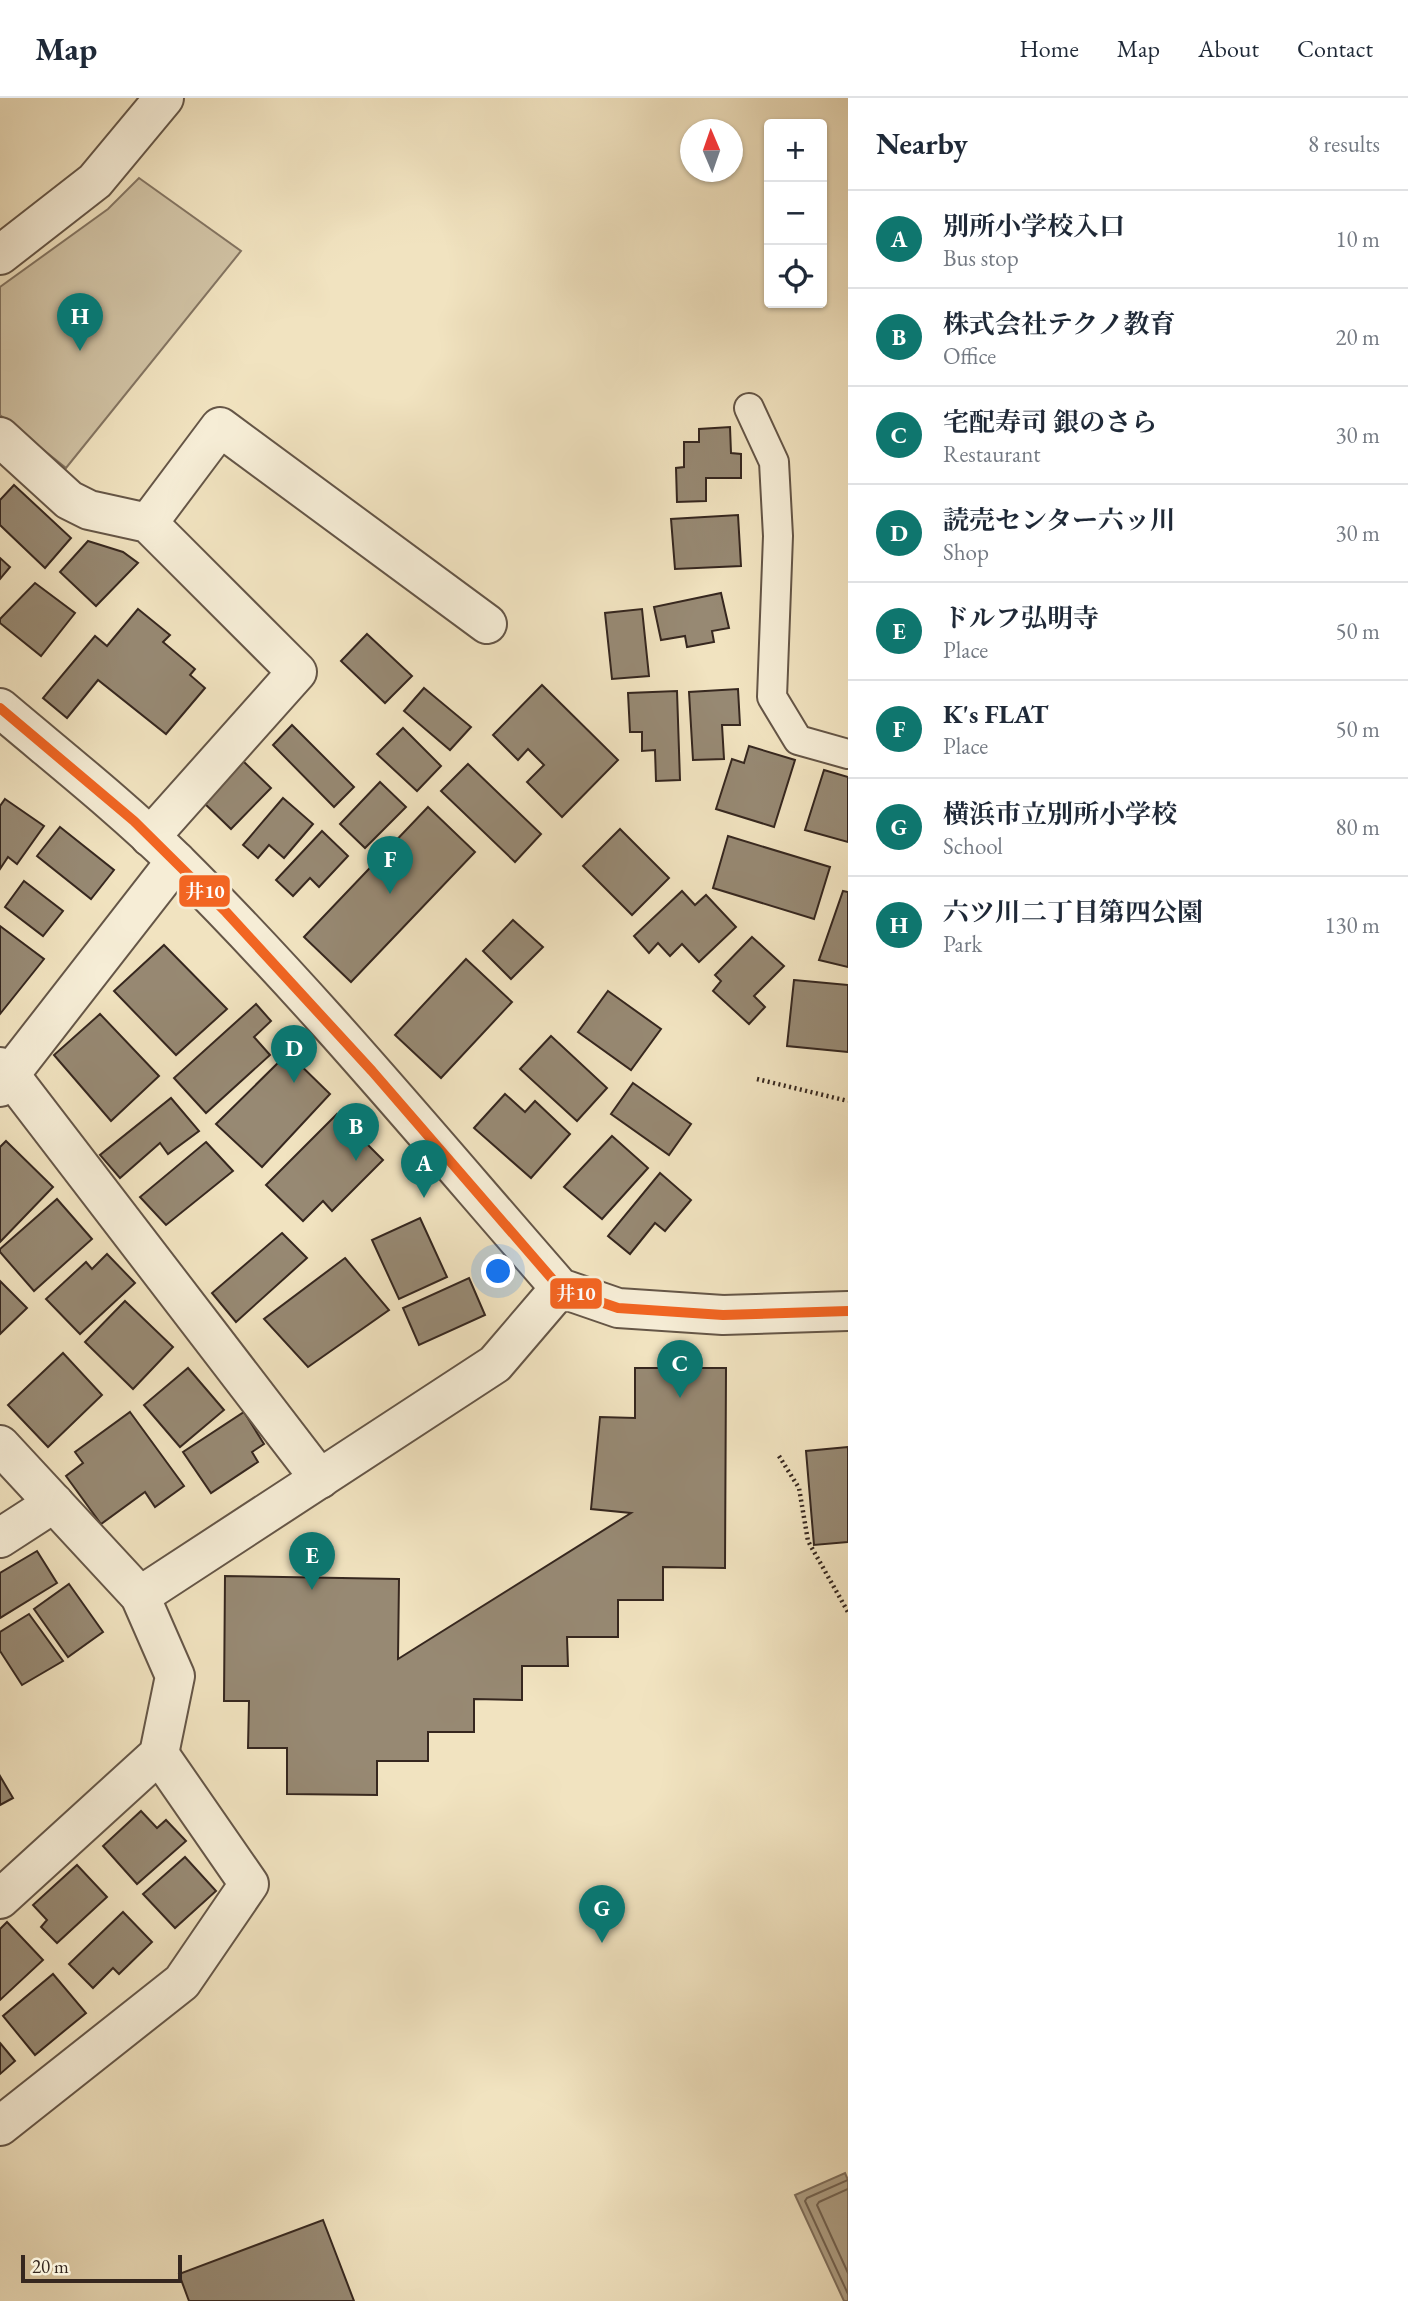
<!DOCTYPE html>
<meta charset="utf-8">
<style>
body{margin:0;font-family:"EB Garamond","Noto Serif JP",serif;background:#f2f2f3;color:#1f2937}
.controls{position:absolute;right:21px;top:21px;display:grid;overflow:hidden;border-radius:7px;box-shadow:0 2px 5px #0004}
.controls button{width:63px;height:63px;display:grid;place-items:center;padding:0;border:0;border-bottom:2px solid #e0e1e3;background:#fff;color:#1f2937;font:35px sans-serif}
.compass{position:absolute;left:680px;top:21px;width:63px;height:63px;border-radius:50%;background:#fff;box-shadow:0 2px 5px #0004;rotate:358deg}
.scale{position:absolute;left:21px;bottom:18px;width:161px;box-sizing:border-box;padding-left:7px;border:4px solid #36271f;border-top:0;font-size:19px;line-height:24px;white-space:nowrap;color:#36271f;-webkit-text-stroke:5px #f6edd6;paint-order:stroke}
.you{position:absolute;left:499px;top:1174px;width:24px;height:24px;margin:-18px;border:5px solid #fff;border-radius:50%;background:#1a73e8;box-shadow:0 0 0 10px #1a73e833}
.badge{display:grid;place-items:center;width:46px;height:46px;border-radius:50%;background:#0f766e;color:#fff;font-size:23px;font-weight:700}
.pin{position:absolute;translate:-50% -58px;filter:drop-shadow(0 2px 4px #0008)}
.pin::after{content:'';position:absolute;top:37px;width:24px;height:21px;background:inherit;clip-path:polygon(0 0,100% 0,50% 100%)}
.list{margin:0;padding:0;list-style:none}
h2{display:flex;justify-content:space-between;align-items:center;height:91px;margin:0;padding:0 28px;font-size:30px}
h2 small{font-size:23px;font-weight:400;color:#747a83}
.list li{display:grid;grid-template-columns:46px 1fr auto;gap:21px;align-items:center;box-sizing:border-box;height:98px;padding:0 28px;border-top:2px solid #e0e1e3}
.list b{display:block;font-size:26px;white-space:nowrap}
.list p{margin:0;font-size:23px;white-space:nowrap;color:#747a83}
.list em{font-size:23px;font-style:normal;color:#747a83}
.icon{flex:none;width:38px;height:38px;fill:none;stroke:currentColor;stroke-width:2;stroke-linecap:round;stroke-linejoin:round}
.map{position:relative;flex:none;width:848px;height:2203px;overflow:hidden}
header{display:flex;align-items:center;gap:42px;box-sizing:border-box;height:98px;padding:0 35px;background:#fff;border-bottom:2px solid #e0e1e3}
header strong{font-size:33px}
nav{display:flex;gap:38px;margin-inline-start:auto;font-size:24px}
main{display:flex}
aside{flex:1;background:#fff}
.map>svg:first-child{display:block}
.green{fill:#d1c3a5;stroke:#847562;stroke-width:2}
.water{fill:#b1a389;stroke:#80715f;stroke-width:2}
.lines{fill:none;stroke-linecap:round;stroke-linejoin:round}
.shore{stroke:#746554;stroke-width:2}
.building{fill:#978973;stroke:#36271f;stroke-width:2}
.service-casing{stroke:#655647;stroke-width:32}
.minor-casing{stroke:#655647;stroke-width:42}
.tertiary-casing{stroke:#655647;stroke-width:42}
.path{stroke:#36271f;stroke-width:4.5;stroke-dasharray:2 3.5;stroke-linecap:butt}
.service{stroke:#f6edd6;stroke-width:28}
.minor{stroke:#f6edd6;stroke-width:38}
.tertiary{stroke:#f6edd6;stroke-width:38}
.bus-1-casing{stroke:#f6edd6;stroke-width:16}
.bus-1{stroke:#f26522;stroke-width:10}
.line-badge{stroke:#f6edd6;stroke-width:2.5}
.badge-label{font-size:19px;text-anchor:middle;font-weight:bold;fill:#fff}
</style>
<header>
<strong>Map</strong>
<nav><a>Home</a><a>Map</a><a>About</a><a>Contact</a></nav>
</header>
<main>
<div class="map">
<svg width="848" height="2203" viewBox="0 0 848 2203">
<rect width="100%" height="100%" fill="#f1e3c0"/>
<filter id="stains"><feTurbulence type="fractalNoise" baseFrequency=".00286" numOctaves="4"/><feColorMatrix values="0 0 0 0 .2 0 0 0 0 .09 0 0 0 0 .02 0 0 0 .5 -.17"/></filter>
<radialGradient id="worn" r=".72"><stop offset=".6" stop-color="#630" stop-opacity="0"/><stop offset="1" stop-color="#630" stop-opacity=".3"/></radialGradient>
<path class="green" d="M139 80 241 153 66 370 0 317V189L108 111Z"/>
<path class="water" d="M845 2075 848 2082V2203H844L795 2097Z"/>
<g class="lines">
<g class="shore">
<path d="M848 2082 807 2100 805 2103 848 2196"/>
<path d="M848 2091 819 2104 817 2107 848 2175"/>
</g>
</g>
<g class="building">
<path d="M730 329 731 355 741 356V380H706V403L677 404 676 370 684 369V344H699V331Z"/>
<path d="M14 387 71 440 45 470 0 427V402Z"/>
<path d="M738 417 741 468 675 471 671 421Z"/>
<path d="M88 443 123 454 138 465 96 508 60 474Z"/>
<path d="M0 460 10 469 0 481Z"/>
<path d="M35 485 75 515 41 558 0 525V521Z"/>
<path d="M721 495 729 530 712 533 714 544 687 549 685 538 661 542 654 509Z"/>
<path d="M138 511 170 537 163 544 195 571 190 577 205 590 166 636 98 582 67 620 43 600 95 538 107 548Z"/>
<path d="M642 511 649 578 612 581 605 515Z"/>
<path d="M367 536 412 578 385 605 341 563Z"/>
<path d="M542 587 618 662 562 719 527 684 544 667 528 651 518 662 493 637Z"/>
<path d="M424 590 471 629 450 652 404 613Z"/>
<path d="M738 591 740 627H722L724 661 693 662 689 594Z"/>
<path d="M677 593 680 682 656 683 655 652 642 653V634H630L628 595Z"/>
<path d="M292 627 354 689 334 709 273 647Z"/>
<path d="M403 630 441 668 417 693 377 656Z"/>
<path d="M749 648 795 662 774 729 716 711 732 661 744 665Z"/>
<path d="M243 663 271 690 231 731 203 704Z"/>
<path d="M468 666 541 736 515 764 441 693Z"/>
<path d="M824 672 848 679V744L805 732Z"/>
<path d="M380 684 406 709 365 750 340 726Z"/>
<path d="M283 700 313 726 284 760 269 747 258 760 243 747Z"/>
<path d="M5 701 44 728 17 766 8 759 0 771V708Z"/>
<path d="M428 709 475 754 351 884 304 839Z"/>
<path d="M60 729 114 772 91 801 37 758Z"/>
<path d="M620 731 669 780 632 817 583 768Z"/>
<path d="M322 733 348 758 319 789 310 780 293 798 276 782Z"/>
<path d="M728 738 830 769 814 821 713 790Z"/>
<path d="M24 783 63 813 43 838 5 809Z"/>
<path d="M682 793 695 807 706 797 736 829 699 864 682 846 670 858 658 845 649 855 634 838Z"/>
<path d="M843 793 848 794V869L819 862Z"/>
<path d="M513 822 543 849 511 881 483 853Z"/>
<path d="M0 828 44 861 0 916Z"/>
<path d="M752 839 784 868 754 898 765 909 749 926 713 893 721 883 715 877Z"/>
<path d="M164 847 227 911 176 957 114 893Z"/>
<path d="M466 861 512 904 441 980 395 937Z"/>
<path d="M794 882 848 887V954L787 948Z"/>
<path d="M608 893 661 931 631 972 578 934Z"/>
<path d="M256 906 271 923 254 939 270 957 206 1015 174 980Z"/>
<path d="M100 916 159 978 111 1023 54 957Z"/>
<path d="M551 938 607 990 577 1023 520 971Z"/>
<path d="M288 955 330 996 262 1069 216 1026Z"/>
<path d="M633 985 691 1026 669 1057 611 1016Z"/>
<path d="M505 996 525 1014 535 1003 570 1036 531 1080 474 1030Z"/>
<path d="M171 1000 199 1033 168 1056 160 1045 120 1080 100 1057Z"/>
<path d="M337 1016 383 1062 332 1113 323 1103 303 1123 266 1087Z"/>
<path d="M612 1038 648 1070 602 1121 564 1089Z"/>
<path d="M6 1043 53 1089 0 1144V1049Z"/>
<path d="M206 1044 233 1073 166 1127 140 1099Z"/>
<path d="M660 1075 691 1102 665 1133 655 1125 630 1156 608 1138Z"/>
<path d="M57 1101 92 1141 34 1193 0 1154V1151Z"/>
<path d="M420 1120 447 1179 399 1201 372 1142Z"/>
<path d="M282 1135 307 1160 236 1224 212 1195Z"/>
<path d="M107 1156 135 1185 80 1236 46 1201 86 1164 92 1171Z"/>
<path d="M345 1160 389 1212 308 1269 264 1221Z"/>
<path d="M469 1180 485 1217 419 1247 403 1210Z"/>
<path d="M0 1183 27 1210 0 1236Z"/>
<path d="M125 1203 173 1249 133 1291 85 1244Z"/>
<path d="M63 1255 102 1297 48 1349 8 1307Z"/>
<path d="M188 1270 224 1312 180 1349 144 1307Z"/>
<path d="M635 1270H726L725 1470 663 1469V1502H618V1539H567L568 1568H522V1602L474 1601V1634H428V1663H377V1697L287 1696V1650H248L249 1603H224L225 1478 399 1481 398 1561 631 1415 591 1411 600 1319 635 1320Z"/>
<path d="M130 1314 184 1388 155 1409 145 1394 101 1426 66 1378 83 1365 75 1354Z"/>
<path d="M244 1314 264 1346 252 1354 258 1364 211 1395 183 1354Z"/>
<path d="M848 1349V1444L814 1447 806 1353Z"/>
<path d="M37 1453 57 1485 0 1520V1475Z"/>
<path d="M69 1486 103 1534 68 1559 34 1511Z"/>
<path d="M29 1516 63 1563 22 1587 0 1553V1534Z"/>
<path d="M0 1678 13 1700 0 1707Z"/>
<path d="M141 1713 157 1730 166 1722 186 1743 137 1786 103 1748Z"/>
<path d="M185 1759 216 1793 175 1830 143 1796Z"/>
<path d="M77 1767 107 1799 57 1845 41 1829 47 1822 33 1807Z"/>
<path d="M123 1814 152 1844 119 1876 113 1870 93 1890 69 1866Z"/>
<path d="M7 1824 43 1862 0 1902V1831Z"/>
<path d="M53 1876 86 1915 35 1957 3 1918Z"/>
<path d="M0 1945 15 1963 0 1976Z"/>
<path d="M323 2122 354 2203H189L179 2176Z"/>
</g>
<g class="lines">
<defs>
<path id="service" d="M749 310 774 364 778 438 772 599 798 642 848 656"/>
<g id="minor">
<path d="M0 157 95 83 164 0"/>
<path d="M0 339 69 402 89 412 148 425 297 574 150 739"/>
<path d="M148 425 220 329 487 526"/>
<path d="M0 969 10 977 320 1381"/>
<path d="M0 989 176 763"/>
<path d="M0 1347 140 1498 175 1578 159 1656 0 1801"/>
<path d="M0 1440 54 1405"/>
<path d="M140 1498 495 1266 560 1190"/>
<path d="M0 2028 182 1884 249 1786 159 1656"/>
</g>
<path id="tertiary" d="M0 610C59 660 121 709 176 763 312 898 434 1046 560 1190L618 1210 723 1217 848 1213"/>
</defs>
<use href="#service" class="service-casing"/>
<use href="#minor" class="minor-casing"/>
<use href="#tertiary" class="tertiary-casing"/>
<g class="path">
<path d="M757 981 848 1003"/>
<path d="M779 1358 799 1390 808 1443 848 1514"/>
</g>
<use href="#service" class="service"/>
<use href="#minor" class="minor"/>
<use href="#tertiary" class="tertiary"/>
<defs>
<path id="bus-1" d="M0 610 134 723 226 814 372 973 560 1190 618 1210 723 1217 848 1213"/>
</defs>
<use href="#bus-1" class="bus-1-casing"/>
<use href="#bus-1" class="bus-1"/>
</g>
<g class="line-badge">
<rect x="178" y="776" width="53" height="34" rx="7" fill="#f26522"/>
<rect x="549" y="1179" width="54" height="33" rx="7" fill="#f26522"/>
</g>
<g class="badge-label">
<text x="205" y="800">井10</text>
<text x="576" y="1202">井10</text>
</g>
<rect width="100%" height="100%" filter="url(#stains)"/>
<rect width="100%" height="100%" fill="url(#worn)"/>
</svg>
<div class="controls">
<button>+</button>
<button>−</button>
<button><svg class="icon" aria-label="locate" viewBox="0 0 24 24"><circle cx="12" cy="12" r="6"/><path d="M12 2v4M12 18v4M2 12h4M18 12h4"/></svg></button>
</div>
<svg class="compass" viewBox="-18 -18 36 36"><path d="M0-13l5 13h-10z" fill="#e53935"/><path d="M0 13l5-13h-10z" fill="#747a83"/></svg>
<div class="scale">20 m</div>
<div class="you"></div>
<div class="pin badge" style="left:424px;top:1100px">A</div>
<div class="pin badge" style="left:356px;top:1063px">B</div>
<div class="pin badge" style="left:680px;top:1300px">C</div>
<div class="pin badge" style="left:294px;top:985px">D</div>
<div class="pin badge" style="left:312px;top:1492px">E</div>
<div class="pin badge" style="left:390px;top:796px">F</div>
<div class="pin badge" style="left:602px;top:1845px">G</div>
<div class="pin badge" style="left:80px;top:253px">H</div>
</div>
<aside>
<h2>Nearby<small>8 results</small></h2>
<ul class="list">
<li><span class="badge">A</span><div><b>別所小学校入口</b><p>Bus stop</p></div><em>10 m</em></li>
<li><span class="badge">B</span><div><b>株式会社テクノ教育</b><p>Office</p></div><em>20 m</em></li>
<li><span class="badge">C</span><div><b>宅配寿司 銀のさら</b><p>Restaurant</p></div><em>30 m</em></li>
<li><span class="badge">D</span><div><b>読売センター六ッ川</b><p>Shop</p></div><em>30 m</em></li>
<li><span class="badge">E</span><div><b>ドルフ弘明寺</b><p>Place</p></div><em>50 m</em></li>
<li><span class="badge">F</span><div><b>K's FLAT</b><p>Place</p></div><em>50 m</em></li>
<li><span class="badge">G</span><div><b>横浜市立別所小学校</b><p>School</p></div><em>80 m</em></li>
<li><span class="badge">H</span><div><b>六ツ川二丁目第四公園</b><p>Park</p></div><em>130 m</em></li>
</ul>
</aside>
</main>
